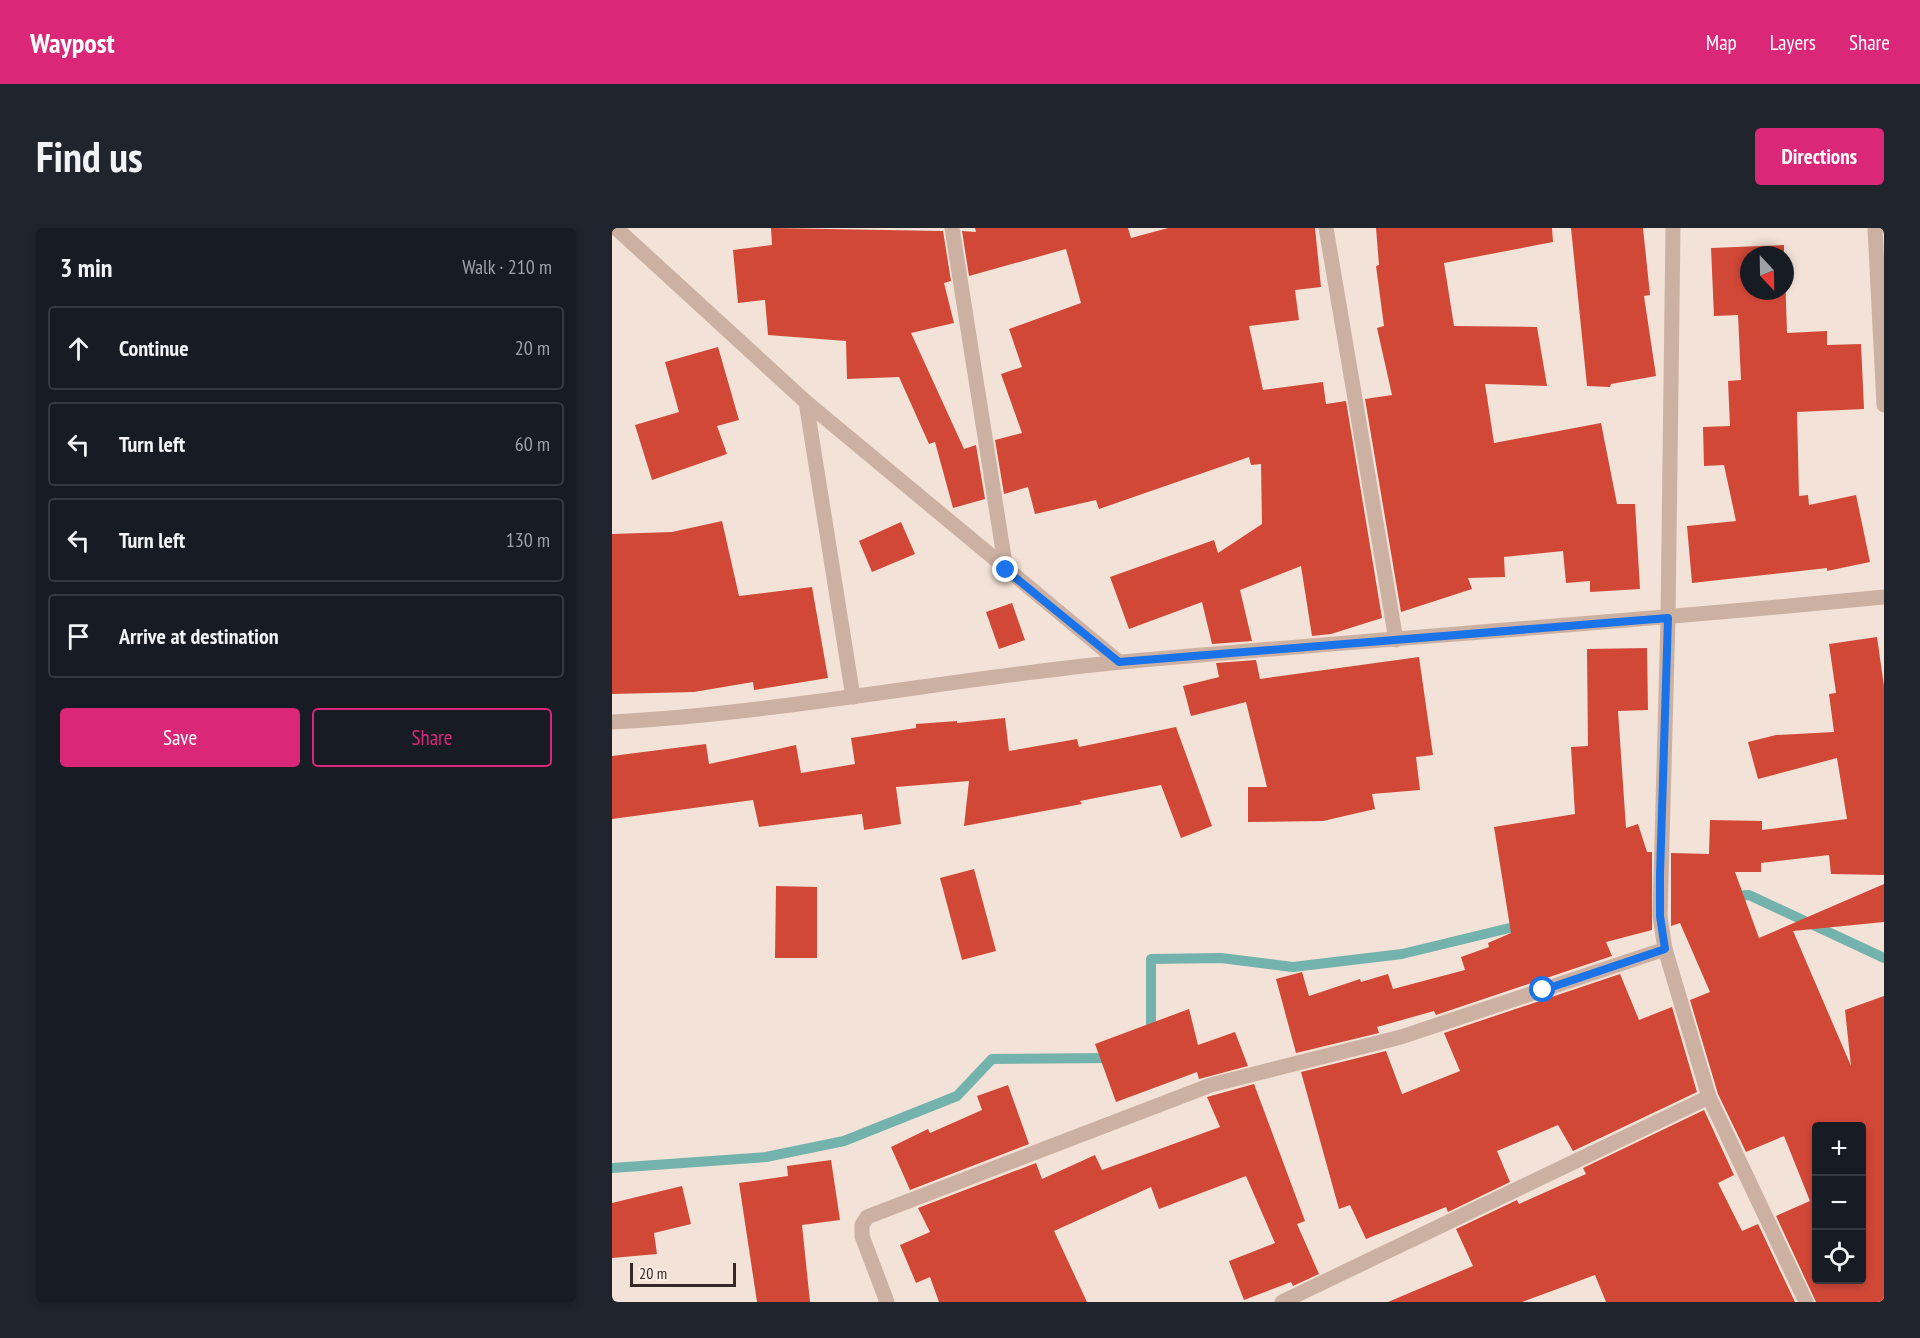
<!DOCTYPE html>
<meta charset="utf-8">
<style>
body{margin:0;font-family:"PT Sans Narrow",sans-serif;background:#20242c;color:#f1f3f6}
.controls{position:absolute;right:18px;bottom:18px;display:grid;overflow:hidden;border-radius:6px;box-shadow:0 3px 9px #0003}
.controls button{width:54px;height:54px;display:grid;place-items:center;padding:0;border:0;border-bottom:2px solid #363941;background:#171b24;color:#f1f3f6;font:30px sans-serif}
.compass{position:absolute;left:1128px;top:18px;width:54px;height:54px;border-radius:50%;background:#171b24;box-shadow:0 3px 9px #0003;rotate:158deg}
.scale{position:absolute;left:18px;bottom:15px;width:106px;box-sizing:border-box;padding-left:6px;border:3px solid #362825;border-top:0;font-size:16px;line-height:21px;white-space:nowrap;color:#362825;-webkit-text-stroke:4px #fbede4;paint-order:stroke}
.stop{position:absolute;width:18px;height:18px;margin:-14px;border:4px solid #1a73e8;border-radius:50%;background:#fff}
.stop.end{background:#1a73e8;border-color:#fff;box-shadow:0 2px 6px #0008}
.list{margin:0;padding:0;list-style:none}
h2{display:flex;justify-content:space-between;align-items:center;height:78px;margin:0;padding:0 24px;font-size:26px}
h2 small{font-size:20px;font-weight:400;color:#9ea1a6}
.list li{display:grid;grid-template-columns:39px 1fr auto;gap:18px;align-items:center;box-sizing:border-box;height:84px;margin:0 12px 12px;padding:0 12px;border:2px solid #363941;border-radius:6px}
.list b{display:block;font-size:22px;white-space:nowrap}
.list em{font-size:20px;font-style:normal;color:#9ea1a6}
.actions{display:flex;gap:12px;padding:18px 24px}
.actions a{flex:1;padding:14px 0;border:2px solid #db2777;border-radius:6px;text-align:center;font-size:21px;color:#db2777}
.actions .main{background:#db2777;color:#fff}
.icon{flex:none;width:33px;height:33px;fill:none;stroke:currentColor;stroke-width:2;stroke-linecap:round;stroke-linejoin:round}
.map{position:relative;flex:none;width:1272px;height:1074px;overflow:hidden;border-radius:6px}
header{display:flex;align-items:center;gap:36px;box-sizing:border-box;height:84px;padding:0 30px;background:#db2777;color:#fff}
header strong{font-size:28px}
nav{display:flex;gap:33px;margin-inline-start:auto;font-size:21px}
.intro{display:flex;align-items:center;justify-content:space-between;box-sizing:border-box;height:144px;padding:0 36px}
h1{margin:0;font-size:42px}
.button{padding:15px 27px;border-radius:6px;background:#db2777;color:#fff;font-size:21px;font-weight:700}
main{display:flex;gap:36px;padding:0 36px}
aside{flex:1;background:#171b24;border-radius:6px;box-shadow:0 3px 9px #0003}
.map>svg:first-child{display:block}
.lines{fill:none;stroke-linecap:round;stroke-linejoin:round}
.stream{stroke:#74b3ad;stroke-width:10}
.building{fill:#d24837;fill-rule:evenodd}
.minor{stroke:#ccb0a2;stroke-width:15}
.route{stroke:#1a73e8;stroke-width:8}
</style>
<header>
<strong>Waypost</strong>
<nav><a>Map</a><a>Layers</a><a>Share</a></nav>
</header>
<div class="intro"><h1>Find us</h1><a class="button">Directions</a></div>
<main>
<aside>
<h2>3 min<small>Walk · 210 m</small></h2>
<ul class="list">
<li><svg class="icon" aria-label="ahead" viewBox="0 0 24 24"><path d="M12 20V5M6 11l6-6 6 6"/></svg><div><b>Continue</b></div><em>20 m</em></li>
<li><svg class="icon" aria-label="left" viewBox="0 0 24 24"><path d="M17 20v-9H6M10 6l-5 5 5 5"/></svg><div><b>Turn left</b></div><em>60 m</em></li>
<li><svg class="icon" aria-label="left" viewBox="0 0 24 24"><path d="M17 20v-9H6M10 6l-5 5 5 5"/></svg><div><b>Turn left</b></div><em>130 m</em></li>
<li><svg class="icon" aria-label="arrive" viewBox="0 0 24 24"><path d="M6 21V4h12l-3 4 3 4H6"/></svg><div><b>Arrive at destination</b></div></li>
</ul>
<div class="actions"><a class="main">Save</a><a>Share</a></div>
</aside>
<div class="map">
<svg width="1272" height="1074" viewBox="0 0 1272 1074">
<rect width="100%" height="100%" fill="#f3e2d7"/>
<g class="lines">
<g class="stream">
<path d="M1118 668 1137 667 1272 730"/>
<path d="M539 806V731L609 730 681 739 790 726 910 697"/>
<path d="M0 940 154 929 232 913 345 868 380 831 500 830"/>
</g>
</g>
<g class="building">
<path d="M159 0 331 3 339 53 332 55 342 95 299 105 352 221 364 217 373 271 341 280 323 214 317 216 287 149 235 151 234 113 156 107 153 72 126 75 121 22 160 17Z"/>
<path d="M363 0H516L519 10 556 0H703L709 59 683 62 687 92 637 98 651 162 711 154 714 176 734 173 770 390 719 406 700 408 689 338 628 362 640 413 600 416 590 374 517 401 498 349 602 312 606 325 650 296 649 236 639 237 637 229 487 281 484 272 423 286 416 259 392 266 383 212 410 205 389 146 410 139 397 101 469 75 454 21 357 48 350 3 364 4Z"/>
<path d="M764 0H940L941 14 832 35 842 98 925 99 935 158 873 156 882 215 989 195 1005 276H1023L1028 361 978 364V353L954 355 951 323 892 329 893 349 856 350 860 361 789 384 753 171 780 167 765 100 772 98 764 38 767 37Z"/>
<path d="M959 0H1031L1038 67 1032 68 1044 148 999 156 998 159 975 158Z"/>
<path d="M1172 17V27H1137V63H1173V44L1175 105 1215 103V117L1249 116 1252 181 1185 184 1187 268 1196 267 1197 277 1244 267 1258 334 1215 343V340L1080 355 1075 298 1124 293 1112 237 1092 238 1091 199 1118 198 1116 153 1129 152 1126 87 1102 88 1099 20Z"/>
<path d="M106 119 127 192 105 198 115 226 40 252 23 197 67 184 53 134Z"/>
<path d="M110 293 127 368 200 359 216 450 142 462 141 454 82 464 0 466V306L60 304Z"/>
<path d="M289 294 303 326 260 344 247 313Z"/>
<path d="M400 375 413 412 387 421 374 384Z"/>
<path d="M1265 409 1272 458V647L1219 646 1217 627 1149 635V644H1123L1147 710 1272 656V694L1181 703 1239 838 1233 782 1272 768V1074H1204L1164 988 1198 973 1172 908 1134 924 1106 866 1078 772 1098 764 1068 695 1059 698V625L1097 626 1098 592 1150 593V602L1235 591 1225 530 1146 551 1136 514 1164 507 1222 504 1217 466 1224 465 1217 416ZM1204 898H1250V1052H1204Z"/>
<path d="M1035 420 1036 482 1006 483 1014 600 1026 596 1035 624H1040V702L994 714 1000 728 824 787 822 783 765 799 767 805 684 825 664 751 690 744 697 768 748 751 749 754 776 746 781 761 853 742 849 729 877 719 876 715 899 705 882 599 963 586 959 519 976 518 975 421Z"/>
<path d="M807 429 821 527 804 529 808 562 760 566 763 581 711 593 636 594V559H655L634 474 579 488 571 458 607 449 604 435 644 432 648 451Z"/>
<path d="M393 490 397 523 465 511 467 519 564 499 600 598 569 610 549 557 468 573 470 576 352 598 357 553 284 559 289 596 252 602 250 586 147 599 141 572 0 591V528L94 516 97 536 184 517 189 545 243 536 239 510 304 500V496L345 493V495Z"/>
<path d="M362 641 384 723 350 732 328 650Z"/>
<path d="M164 658 205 659V730H163Z"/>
<path d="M1008 746 1027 792 1060 779 1085 864 961 923 946 897 885 923 898 954 836 984 834 979 754 1011 738 977 727 981 689 844 774 823 790 866 848 843 832 805Z"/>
<path d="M577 781 586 817 623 804 636 838 587 851 585 844 504 874 483 816Z"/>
<path d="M642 856 693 993 685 996 707 1046 681 1058 679 1054 632 1072 617 1033 663 1015 634 948 547 981 539 959 442 1003 475 1074H327L318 1049 304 1055 288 1017 318 1004 306 980 424 935 430 951 483 927 490 942 608 899 595 869Z"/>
<path d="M396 857 417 916 298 962 279 919 316 901 318 905 370 882 365 868Z"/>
<path d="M1092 882 1122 947 1106 955 1130 1003 1146 996 1183 1074H994L983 1047 910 1074H776L861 1038 844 1001 905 972 907 976 974 946 971 940Z"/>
<path d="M219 932 228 992 190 997 198 1074H145L127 955 176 948 175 938Z"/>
<path d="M70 958 79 996 42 1005 45 1026 0 1030V975Z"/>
</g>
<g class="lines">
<g class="minor">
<path d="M4 0 194 174 507 434"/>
<path d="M340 0 394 342"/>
<path d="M714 0 784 412"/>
<path d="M1061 0 1056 390 1048 688 1053 721 1097 869 1194 1074"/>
<path d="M1263 0 1272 177"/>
<path d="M194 174 241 469"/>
<path d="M0 494C171 485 340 450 510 434 764 411 1018 394 1272 369"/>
<path d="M275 1074 250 1008V997L255 989 599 857 789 809 1053 721"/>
<path d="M670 1074 1097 869"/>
</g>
</g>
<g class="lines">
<path class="route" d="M394 342 507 434 1056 390 1048 647V688L1053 721 931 762"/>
</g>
</svg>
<div class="controls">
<button>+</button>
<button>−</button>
<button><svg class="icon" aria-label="locate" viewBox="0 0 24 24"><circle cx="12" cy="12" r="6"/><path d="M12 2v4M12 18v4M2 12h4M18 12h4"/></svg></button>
</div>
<svg class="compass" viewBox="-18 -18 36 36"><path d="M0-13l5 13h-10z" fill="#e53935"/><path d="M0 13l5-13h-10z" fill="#9ea1a6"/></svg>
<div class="scale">20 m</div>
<div class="stop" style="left:931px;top:762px"></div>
<div class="stop end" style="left:394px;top:342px"></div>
</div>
</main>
